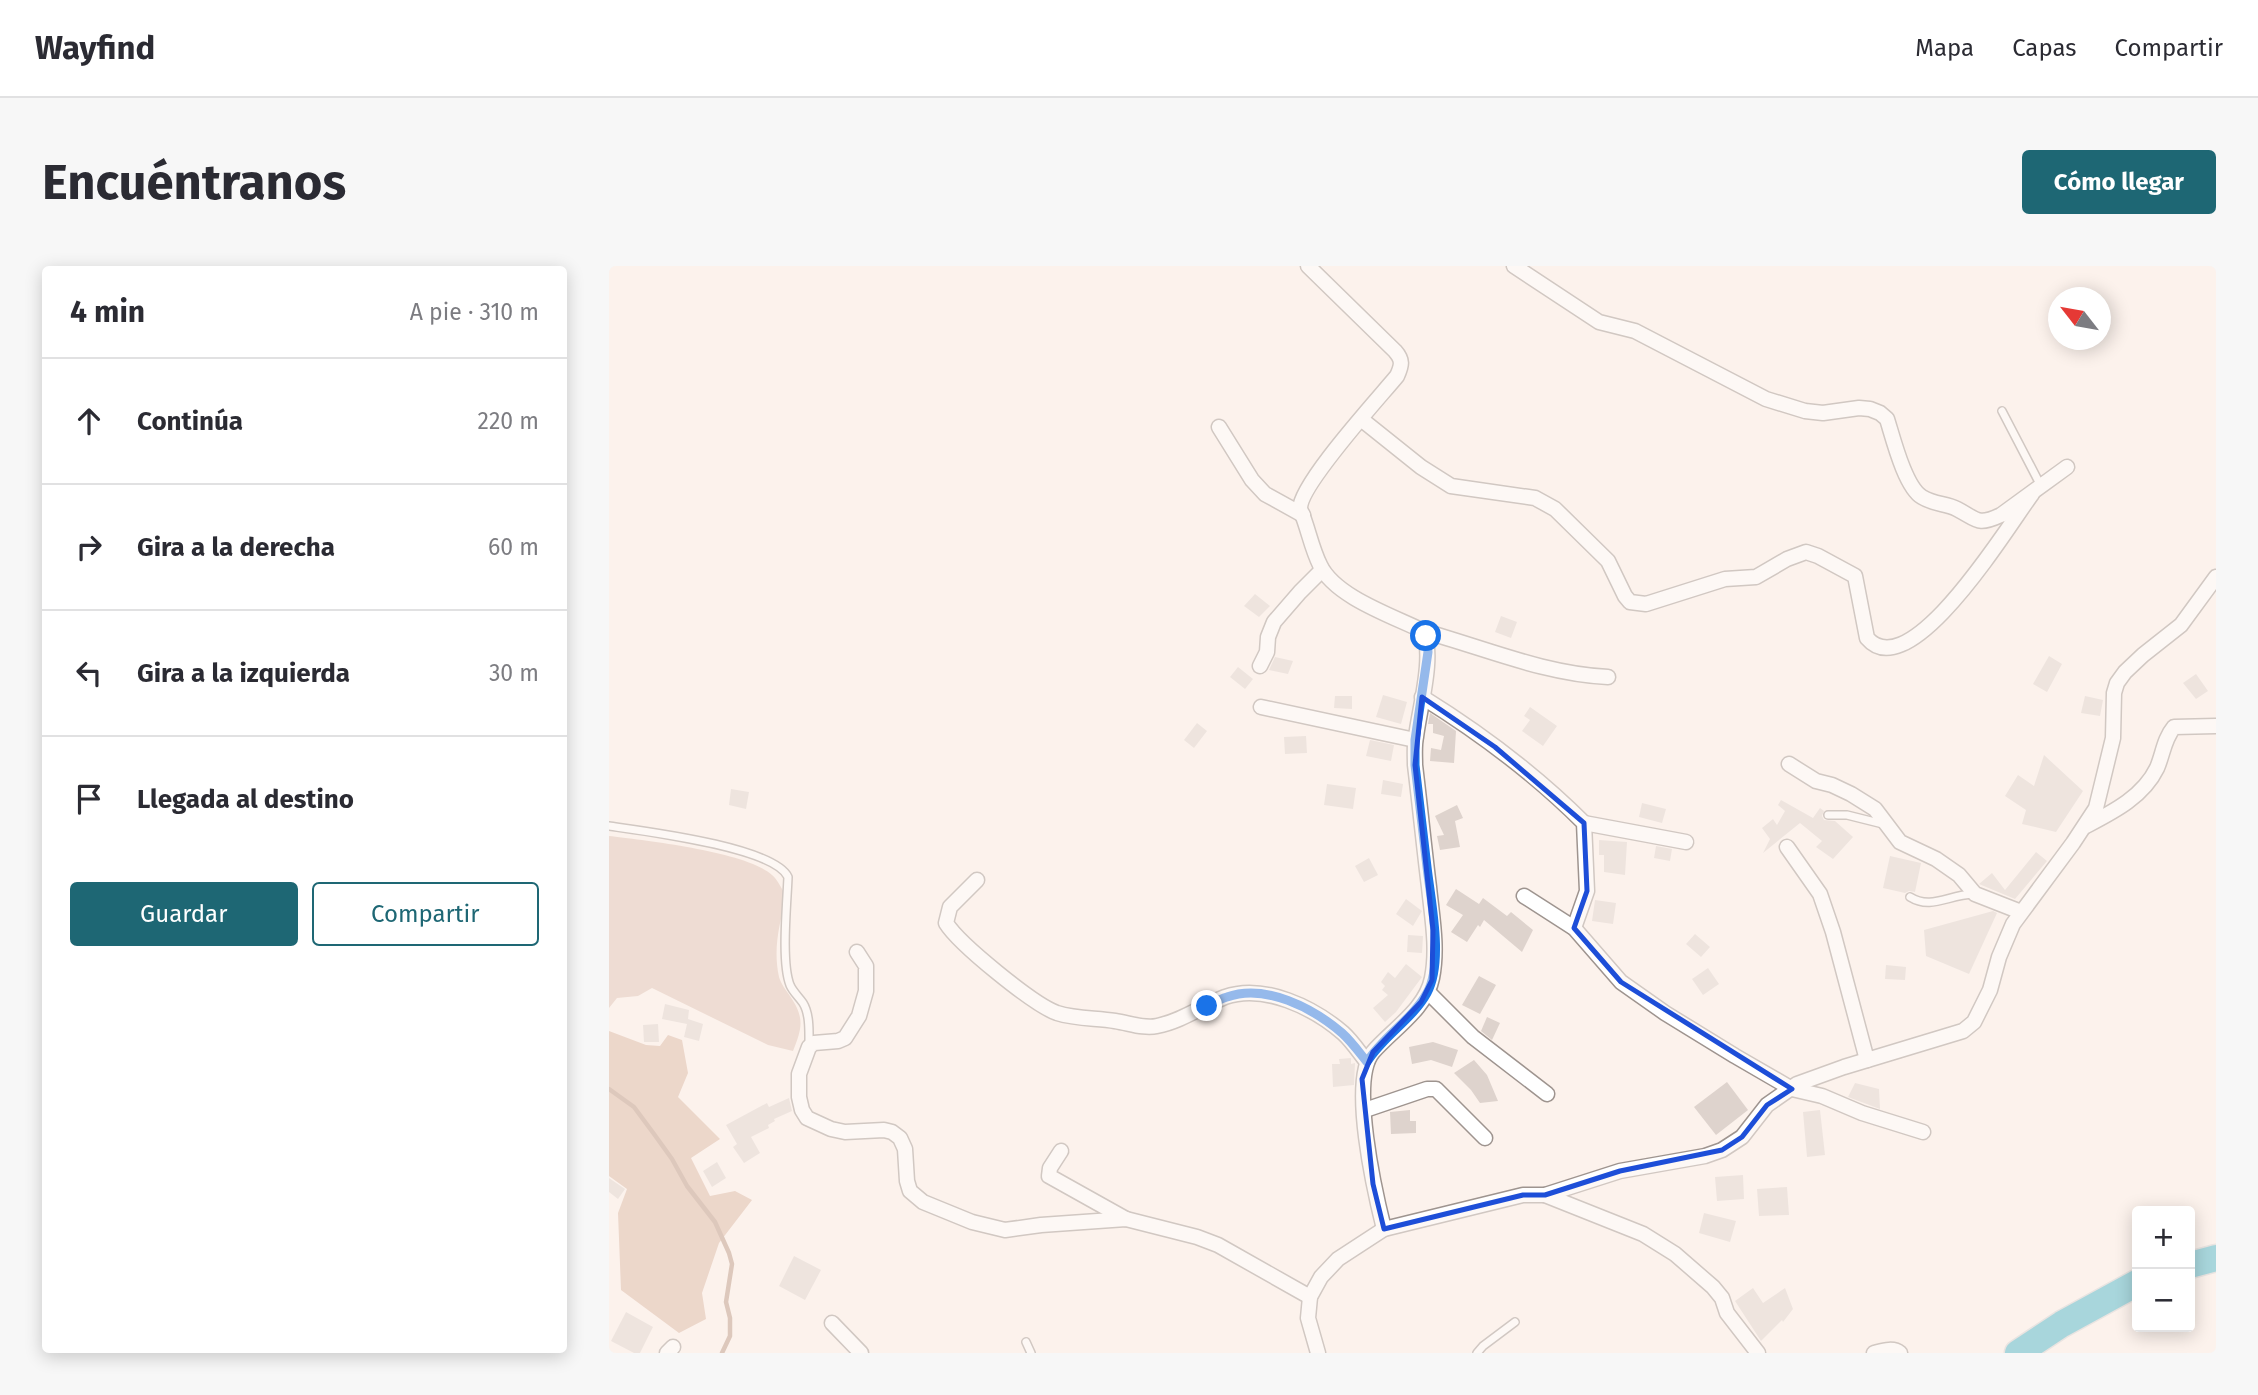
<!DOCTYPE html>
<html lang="es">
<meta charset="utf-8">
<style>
body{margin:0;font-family:"Fira Sans",sans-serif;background:#f7f7f7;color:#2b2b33}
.controls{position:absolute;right:21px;bottom:21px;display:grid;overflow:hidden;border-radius:7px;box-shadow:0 4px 18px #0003}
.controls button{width:63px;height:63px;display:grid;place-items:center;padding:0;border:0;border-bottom:2px solid #e1e1e2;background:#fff;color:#2b2b33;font:35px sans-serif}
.compass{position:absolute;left:1439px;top:21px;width:63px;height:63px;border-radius:50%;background:#fff;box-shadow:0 4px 18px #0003;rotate:301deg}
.stop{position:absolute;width:21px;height:21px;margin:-16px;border:5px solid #1a73e8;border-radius:50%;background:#fff}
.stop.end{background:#1a73e8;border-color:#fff;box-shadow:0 2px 7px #0008}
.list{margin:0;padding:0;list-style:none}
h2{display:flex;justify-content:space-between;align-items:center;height:91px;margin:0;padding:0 28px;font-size:30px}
h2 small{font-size:23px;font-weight:400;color:#7c7c81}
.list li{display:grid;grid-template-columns:46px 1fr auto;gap:21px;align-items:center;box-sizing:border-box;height:126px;padding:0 28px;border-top:2px solid #e1e1e2}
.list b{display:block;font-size:26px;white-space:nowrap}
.list em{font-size:23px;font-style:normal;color:#7c7c81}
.actions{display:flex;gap:14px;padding:21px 28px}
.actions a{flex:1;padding:16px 0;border:2px solid #1e6774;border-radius:7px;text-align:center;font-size:24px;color:#1e6774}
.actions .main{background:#1e6774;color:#fff}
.icon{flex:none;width:38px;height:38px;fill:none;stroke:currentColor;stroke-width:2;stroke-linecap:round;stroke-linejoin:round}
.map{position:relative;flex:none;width:1607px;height:1087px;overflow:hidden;border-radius:7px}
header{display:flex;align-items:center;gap:42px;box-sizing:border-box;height:98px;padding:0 35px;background:#fff;border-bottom:2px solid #e1e1e2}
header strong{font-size:33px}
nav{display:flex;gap:38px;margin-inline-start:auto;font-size:24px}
.intro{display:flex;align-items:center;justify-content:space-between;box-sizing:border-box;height:168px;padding:0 42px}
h1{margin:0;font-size:49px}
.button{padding:18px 32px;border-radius:7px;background:#1e6774;color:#fff;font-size:24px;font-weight:700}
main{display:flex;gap:42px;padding:0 42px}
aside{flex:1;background:#fff;border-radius:7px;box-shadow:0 4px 18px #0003}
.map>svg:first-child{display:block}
.green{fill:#dec2b3}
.forest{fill:#dab5a0}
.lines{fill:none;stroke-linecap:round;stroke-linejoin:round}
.stream{stroke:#b99681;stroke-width:4.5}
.building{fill:#ded3cd}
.lane-casing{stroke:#9e948f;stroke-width:10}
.street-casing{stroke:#9e948f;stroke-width:17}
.highway-casing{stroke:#d4d3d3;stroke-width:29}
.lane{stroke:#fff;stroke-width:7}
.street{stroke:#fff;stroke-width:14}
.highway{stroke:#44b3c7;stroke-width:26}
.route{stroke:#1a73e8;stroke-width:9}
.marked{fill:none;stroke:#1d4ed8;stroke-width:5;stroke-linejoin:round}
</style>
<header>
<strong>Wayfind</strong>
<nav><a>Mapa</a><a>Capas</a><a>Compartir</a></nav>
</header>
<div class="intro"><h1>Encuéntranos</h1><a class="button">Cómo llegar</a></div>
<main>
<aside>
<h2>4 min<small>A pie · 310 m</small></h2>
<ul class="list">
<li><svg class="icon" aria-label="ahead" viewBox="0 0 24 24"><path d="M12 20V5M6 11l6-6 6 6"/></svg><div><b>Continúa</b></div><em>220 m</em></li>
<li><svg class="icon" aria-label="right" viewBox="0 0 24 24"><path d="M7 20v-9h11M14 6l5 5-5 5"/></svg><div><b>Gira a la derecha</b></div><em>60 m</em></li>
<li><svg class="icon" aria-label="left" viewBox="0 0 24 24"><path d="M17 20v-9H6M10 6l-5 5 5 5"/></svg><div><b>Gira a la izquierda</b></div><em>30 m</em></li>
<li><svg class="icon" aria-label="arrive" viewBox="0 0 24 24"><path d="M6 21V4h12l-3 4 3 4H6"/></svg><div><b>Llegada al destino</b></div></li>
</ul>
<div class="actions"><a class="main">Guardar</a><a>Compartir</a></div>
</aside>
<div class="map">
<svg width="1607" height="1087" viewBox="0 0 1607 1087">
<rect width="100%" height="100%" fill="#fcf2ec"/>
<path class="green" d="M0 570C35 574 139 586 163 609 169 614 173 624 178 631 170 657 164 684 170 711 172 718 177 724 181 730 196 752 193 762 184 785L159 779 43 722 29 730 8 732 0 742Z"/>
<path class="forest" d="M0 765 37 779 51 780 59 769 73 774 79 807 69 831 111 873 82 892 101 930 126 925 143 934 110 977 93 1027 97 1053 70 1067 12 1024 9 947 18 923 0 910Z"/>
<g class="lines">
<path class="stream" d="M0 823 25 841 45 868 63 893 78 920 106 956 120 987 123 998 117 1036 121 1052V1070L113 1087"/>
</g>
<g class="building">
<path d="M646 328 661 340 650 351 635 340Z"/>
<path d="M892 350 908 356 902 372 886 366Z"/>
<path d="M1440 390 1453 398 1438 426 1424 418Z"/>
<path d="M666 391 684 395 679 408 660 404Z"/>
<path d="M629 401 644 413 636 423 621 411Z"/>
<path d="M1587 408 1599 425 1587 433 1574 417Z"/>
<path d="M774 429 798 436 792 458 767 451Z"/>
<path d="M726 430H743V443L725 442Z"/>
<path d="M1476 430 1494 434 1491 450 1472 447Z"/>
<path d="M921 441 948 460 934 480 913 465 921 454 915 450Z"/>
<path d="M821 447 847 465 845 497 821 495 822 482 832 484 835 470 824 467V458H819Z"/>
<path d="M588 457 598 465 585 482 575 474Z"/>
<path d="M697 470 698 487 676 488 675 471Z"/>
<path d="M761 474 785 479 782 495 757 490Z"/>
<path d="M1435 489 1474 525 1447 566 1413 558 1417 544 1396 530 1409 509 1425 520Z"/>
<path d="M774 514 794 518 792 531 772 528Z"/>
<path d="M718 518 747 522 744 543 715 539Z"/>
<path d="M122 523 140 526 137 543 120 539Z"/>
<path d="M1172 534 1204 552 1211 542 1215 545 1213 550 1215 554 1226 555 1244 571 1224 593 1207 581 1213 575 1191 557 1154 587 1161 573 1153 562 1164 553 1168 559 1176 545 1169 539Z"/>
<path d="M1033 537 1057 543 1053 557 1030 551Z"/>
<path d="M848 539 854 552 846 555 851 581 831 584 828 570 835 569 826 550Z"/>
<path d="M990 574 1018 576 1016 609 995 606V589H990Z"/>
<path d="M1047 580 1063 583 1061 595 1045 592Z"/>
<path d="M1427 586 1438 595 1406 633 1370 618 1383 607 1396 624Z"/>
<path d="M1281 590 1312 597 1306 626 1300 625 1296 627 1274 622Z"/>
<path d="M760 592 769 609 755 616 746 600Z"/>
<path d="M847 623 870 638 874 632 898 650 902 646 924 664 913 686 875 654 871 661 869 659 858 676 842 666 854 649 837 639Z"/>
<path d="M797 633 813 645 804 660 787 648Z"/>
<path d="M986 634 1007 637 1004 658 983 655Z"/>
<path d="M1384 645 1388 647 1360 708 1317 690 1315 664Z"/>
<path d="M1086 668 1101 681 1092 691 1077 678Z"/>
<path d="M799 669 814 670 813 687 798 686Z"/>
<path d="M797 698 813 711 787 746 776 756 764 742 779 729 773 724 776 720 772 716 779 706 786 712Z"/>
<path d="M1277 699 1297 701 1296 714 1276 713Z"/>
<path d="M1099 702 1110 718 1094 729 1083 713Z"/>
<path d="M870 710 887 719 871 748 853 739Z"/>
<path d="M56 738 80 744 79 753 94 758 90 775 75 771 78 758 53 753Z"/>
<path d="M878 751 891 757 883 774 872 765Z"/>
<path d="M49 758 50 776H35L34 759Z"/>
<path d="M824 776 849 784 843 801 822 794 803 798 800 781Z"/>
<path d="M742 792V798L746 797 745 819 724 821 723 798H731L730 793Z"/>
<path d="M865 794 878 809 889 835 871 837 862 824 845 807Z"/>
<path d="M1118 816 1139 844 1107 869 1085 841Z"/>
<path d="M1246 817 1270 823 1271 843 1239 831Z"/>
<path d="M180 832 183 845 165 853 166 855 159 859 160 862 142 871 151 887 135 897 124 881 128 878 117 859 158 837 160 841Z"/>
<path d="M801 844V855H807V867L782 868 781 846Z"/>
<path d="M1211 844 1216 889 1198 891 1194 846Z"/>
<path d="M108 896 117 912 103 921 94 905Z"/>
<path d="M1134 909 1135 933 1108 935 1106 911Z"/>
<path d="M0 912 16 923 9 933 0 926Z"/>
<path d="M1178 921 1180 949 1150 950 1148 923Z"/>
<path d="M1095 947 1127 955 1121 976 1090 967Z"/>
<path d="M185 990 212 1004 196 1034 170 1020Z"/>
<path d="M1144 1022 1154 1037 1176 1022 1184 1043 1174 1056 1173 1054 1152 1075 1126 1035Z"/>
<path d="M17 1046 44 1061 31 1087H25L2 1075Z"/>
</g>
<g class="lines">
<defs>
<g id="lane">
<path d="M1393 145 1432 220"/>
<path d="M1219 549H1238L1274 558"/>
<path d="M0 560C34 565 165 581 179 611 178 638 172 696 181 719 184 726 190 731 194 737 201 748 200 766 200 779"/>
<path d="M1301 631C1322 644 1339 629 1364 628"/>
<path d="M417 1076 422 1087"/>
<path d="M868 1087 874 1080 906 1056"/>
</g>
<g id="street">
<path d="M699 0 786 85C794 94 793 99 788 110 770 132 690 219 691 243 699 261 702 281 711 299 726 331 784 350 814 365 826 389 810 444 807 471 805 480 806 490 806 499 811 540 815 581 820 621 823 651 829 682 823 712 817 743 784 763 764 786 740 814 766 927 775 963"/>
<path d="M905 0 990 56 1026 65 1157 133 1196 145 1214 147 1250 142 1261 143 1271 147 1278 153C1284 172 1296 221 1313 231 1326 239 1337 237 1348 243 1369 254 1368 260 1392 249L1458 201"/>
<path d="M752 153 812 201 842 220 926 232 946 243 999 295 1016 330 1021 336 1037 338 1116 313 1147 311 1178 293 1197 286 1209 290 1246 310 1258 372C1301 423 1401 257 1423 228"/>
<path d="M610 161 643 214 656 228 694 249"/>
<path d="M814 365C876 382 935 408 999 411"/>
<path d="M651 400 658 386 659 371 665 356 691 326 713 304"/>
<path d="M813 431C871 467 927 509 975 557L978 625 965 662"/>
<path d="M652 441 806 474"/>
<path d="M1180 498 1207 515 1223 519 1242 528 1266 543 1291 576 1327 593 1350 609 1366 628 1412 646"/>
<path d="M975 557 1077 576"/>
<path d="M1477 560C1504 546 1534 531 1548 502 1554 488 1555 473 1565 461L1607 460"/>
<path d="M1178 581 1211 628 1224 666 1258 794"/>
<path d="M368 614 341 641 337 657C350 678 425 739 448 747 467 753 487 752 506 755 520 757 535 763 548 760 573 755 593 740 616 731 655 717 705 742 734 767 743 775 750 786 758 796"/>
<path d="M915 630 965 662 1012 716 1056 747 1126 790 1183 823 1213 830 1253 847 1314 866"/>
<path d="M248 686 257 700V725L250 750 236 772 229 775 205 777 200 781 190 808V831L193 844 198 852 222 863 236 866 275 864 283 866 291 872 296 883 298 915 301 925 314 936 363 956 396 964 432 959 517 953 588 971 609 979 701 1031"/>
<path d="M819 726 864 771 938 828"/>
<path d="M756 844 818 823H827L876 872"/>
<path d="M452 885 441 902 440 910 517 953"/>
<path d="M936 929 1034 968 1066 988 1104 1021 1113 1032 1118 1047 1149 1087"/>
<path d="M223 1057 252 1087"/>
<path d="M58 1087 64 1081"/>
<path d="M709 1087 699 1052 701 1031 712 1011 729 993 775 963 914 929H936L1011 905 1096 890 1113 884 1133 871 1158 839 1188 818 1235 801 1354 765 1365 756 1381 724 1390 691 1404 658 1464 577 1487 542 1504 472 1505 427 1508 417 1516 406 1534 389 1572 359 1607 311"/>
<path d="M1265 1087C1273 1085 1284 1081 1291 1087"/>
</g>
<g id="highway">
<path d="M1581 999 1607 992"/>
<path d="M1409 1087 1453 1058 1528 1017"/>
</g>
</defs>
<use href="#lane" class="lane-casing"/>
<use href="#street" class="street-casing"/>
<use href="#highway" class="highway-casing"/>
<use href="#lane" class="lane"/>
<use href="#street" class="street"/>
<use href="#highway" class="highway"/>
</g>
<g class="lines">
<path class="route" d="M598 740C604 737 611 733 618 731 656 717 704 742 733 767 742 775 750 786 758 796 774 770 803 754 818 727 835 696 822 636 818 601 814 567 810 533 806 499V474L819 386 817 370"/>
</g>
<path d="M0 0H1607V1087H0ZM813 431 886 481 975 557 978 625 965 662 1012 716 1183 823 1158 839 1133 871 1113 884 1011 905 936 929H914L775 963 764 918 753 813 764 786 812 736 823 714 824 664 806 499Z" fill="#fcf2ec" fill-opacity=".55" fill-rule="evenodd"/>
<path class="marked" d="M813 431 886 481 975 557 978 625 965 662 1012 716 1183 823 1158 839 1133 871 1113 884 1011 905 936 929H914L775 963 764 918 753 813 764 786 812 736 823 714 824 664 806 499Z"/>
</svg>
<div class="controls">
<button>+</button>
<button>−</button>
</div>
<svg class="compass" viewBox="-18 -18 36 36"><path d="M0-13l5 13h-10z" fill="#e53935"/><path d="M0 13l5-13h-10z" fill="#7c7c81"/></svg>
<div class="stop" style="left:817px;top:370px"></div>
<div class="stop end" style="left:598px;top:740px"></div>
</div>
</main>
